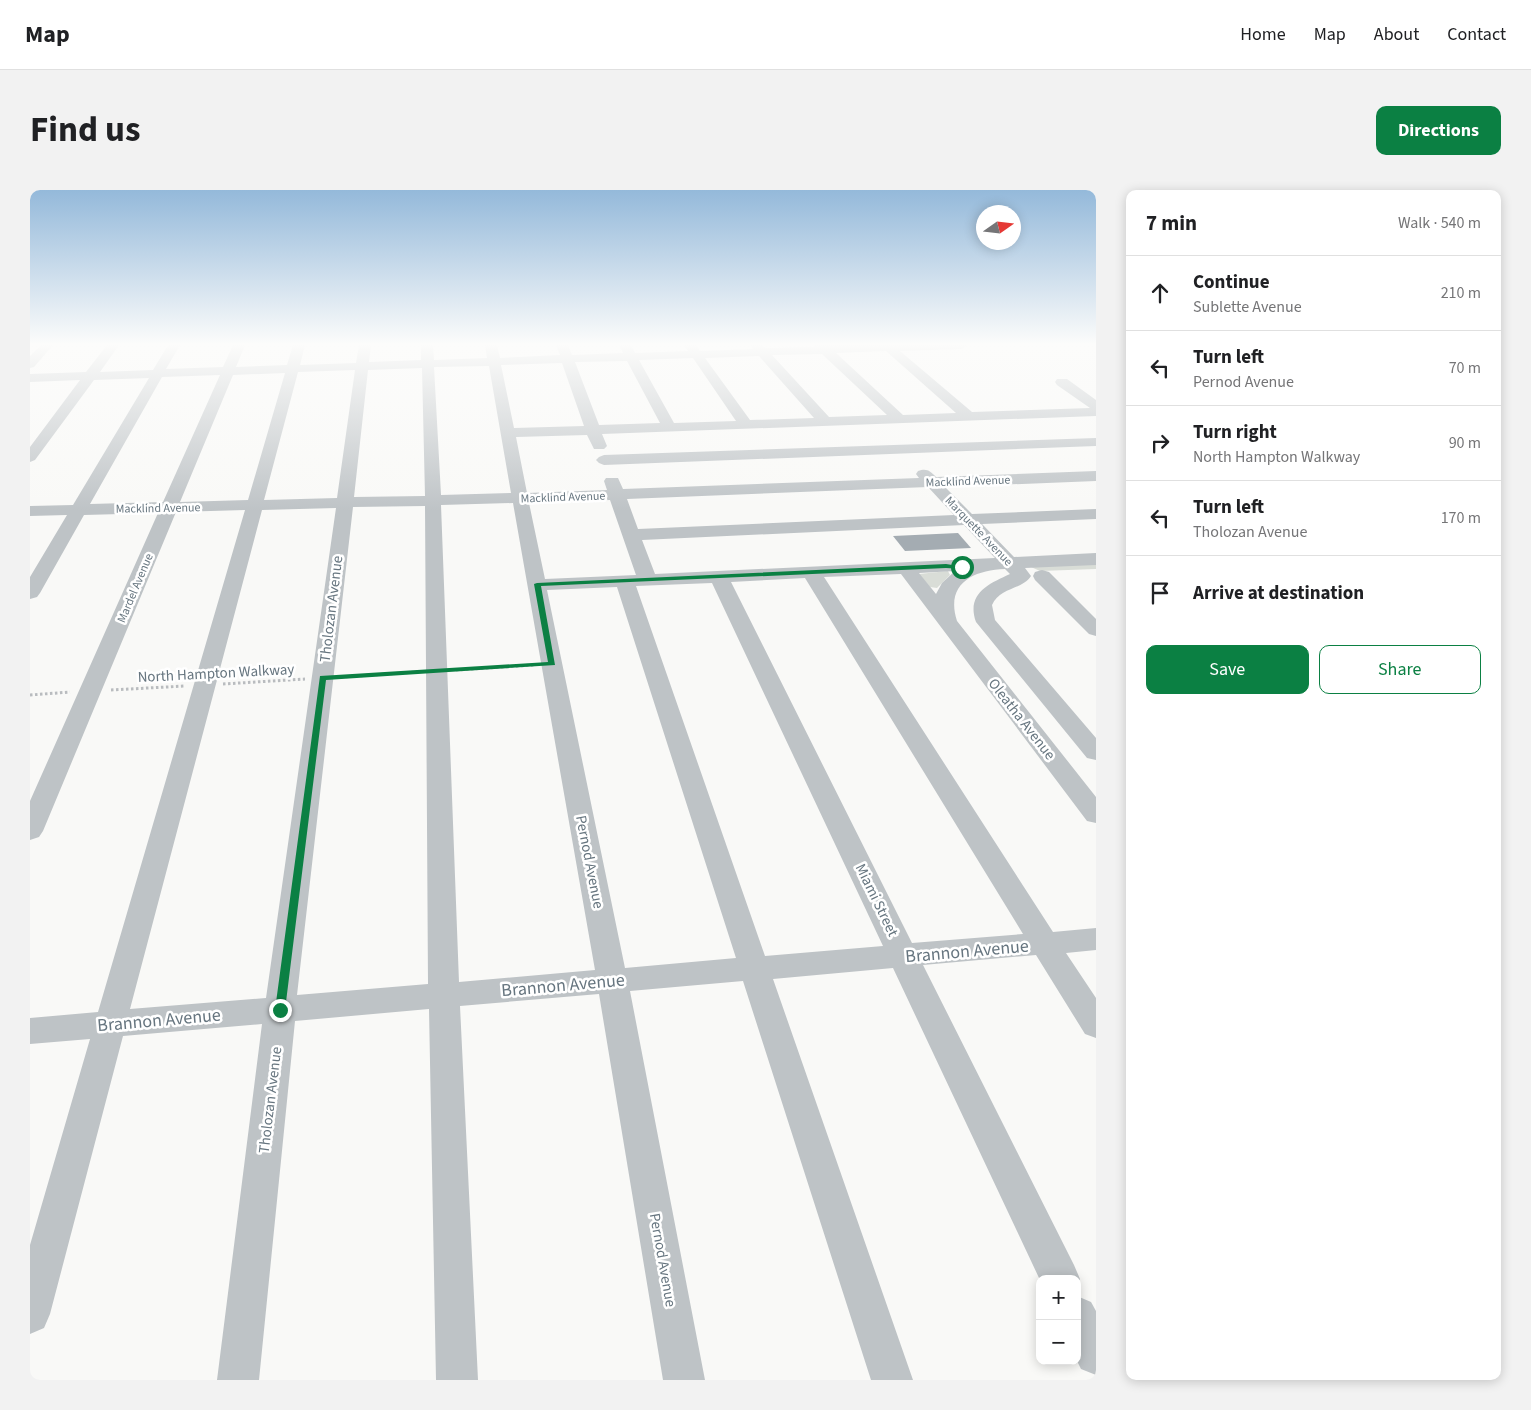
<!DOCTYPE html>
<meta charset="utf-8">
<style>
body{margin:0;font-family:"Source Sans 3",sans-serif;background:#f2f2f2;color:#202124}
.controls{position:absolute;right:15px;bottom:15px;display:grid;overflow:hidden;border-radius:10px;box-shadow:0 2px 12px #0003}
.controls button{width:45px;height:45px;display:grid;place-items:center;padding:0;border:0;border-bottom:1px solid #e0e0e0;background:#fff;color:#202124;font:25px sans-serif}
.compass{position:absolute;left:946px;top:15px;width:45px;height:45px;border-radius:50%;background:#fff;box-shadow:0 2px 12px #0003;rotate:76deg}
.stop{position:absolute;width:15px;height:15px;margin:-11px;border:4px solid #0b8043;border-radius:50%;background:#fff}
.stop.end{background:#0b8043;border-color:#fff;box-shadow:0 1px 5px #0008}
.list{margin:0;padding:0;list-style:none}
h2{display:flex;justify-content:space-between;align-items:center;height:65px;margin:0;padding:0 20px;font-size:21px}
h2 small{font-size:16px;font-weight:400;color:#757577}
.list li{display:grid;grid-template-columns:32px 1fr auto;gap:15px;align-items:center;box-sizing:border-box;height:75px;padding:0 20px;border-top:1px solid #e0e0e0}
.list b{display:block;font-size:19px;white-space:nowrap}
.list p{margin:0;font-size:16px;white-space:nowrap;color:#757577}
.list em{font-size:16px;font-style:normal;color:#757577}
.actions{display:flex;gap:10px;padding:15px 20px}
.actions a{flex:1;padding:11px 0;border:1px solid #0b8043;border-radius:10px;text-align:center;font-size:18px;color:#0b8043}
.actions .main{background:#0b8043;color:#fff}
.icon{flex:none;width:28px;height:28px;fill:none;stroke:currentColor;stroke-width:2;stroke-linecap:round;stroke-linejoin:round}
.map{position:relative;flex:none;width:1066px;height:1190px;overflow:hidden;border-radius:10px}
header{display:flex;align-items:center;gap:30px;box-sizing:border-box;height:70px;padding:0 25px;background:#fff;border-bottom:1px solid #e0e0e0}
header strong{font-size:24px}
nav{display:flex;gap:28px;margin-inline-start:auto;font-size:18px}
.intro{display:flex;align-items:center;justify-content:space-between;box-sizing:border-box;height:120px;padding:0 30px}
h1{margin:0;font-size:35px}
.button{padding:12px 22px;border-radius:10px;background:#0b8043;color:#fff;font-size:18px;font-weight:700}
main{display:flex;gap:30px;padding:0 30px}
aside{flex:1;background:#fff;border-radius:10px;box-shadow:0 2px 12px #0003}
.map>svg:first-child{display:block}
.green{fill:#d9ddd7}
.building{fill:#a4acb2}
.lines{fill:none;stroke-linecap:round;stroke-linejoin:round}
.path{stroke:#b9bcbf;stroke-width:3;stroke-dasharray:2.5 2.5;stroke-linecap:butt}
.minor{fill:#bec3c6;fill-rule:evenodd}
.route{fill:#0b8043}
.labels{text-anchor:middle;stroke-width:5;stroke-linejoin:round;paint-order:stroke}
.far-street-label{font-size:12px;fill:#66757f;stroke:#fff}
.street-label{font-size:15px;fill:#66757f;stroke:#fff}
.near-street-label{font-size:18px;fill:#66757f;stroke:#fff}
</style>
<header>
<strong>Map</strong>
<nav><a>Home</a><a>Map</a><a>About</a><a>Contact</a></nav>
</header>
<div class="intro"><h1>Find us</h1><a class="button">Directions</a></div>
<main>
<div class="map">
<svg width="1066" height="1190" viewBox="0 0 1066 1190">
<rect width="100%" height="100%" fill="#f9f9f7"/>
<g class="green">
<path d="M1066 373V379L1010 381 1001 377Z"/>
<path d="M918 381 920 385 907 398 900 397 889 384Z"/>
</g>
<path class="building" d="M928 343 941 358 875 361 863 346Z"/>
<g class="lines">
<g class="path">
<path d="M426 480 504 475"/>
<path d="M311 487 387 482"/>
<path d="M193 494 275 489"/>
<path d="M81 500 155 496"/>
<path d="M0 505 40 502"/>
</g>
<g class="minor">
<path d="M11 155H23L4 177 0 178V166Z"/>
<path d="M77 155H89L70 182 123 180 138 155H150L136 179 193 177 203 155H215L206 177 257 175 263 155H275L270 175 326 173 329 155H341L339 172 391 170V155H403L404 170 457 168 455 155H467L470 168 530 165 526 155H538L542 165 593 163 589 155H601L605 163 658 161 654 155H666L670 161 723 159 720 155H732L736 158 785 157 784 155H937L931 159 870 161 942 222 1060 218 1027 195 1025 192 1027 189H1037L1066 210V226L572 244 577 256 574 259H564L557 245 486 247 497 303 577 300 574 291 576 288H588L593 299 889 288 886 284 888 281C897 278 900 281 906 287L1066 281V291L915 297 942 324 1066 319V329L952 334 984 367 1066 363V375L995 378 1001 386C992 400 970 397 962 415L965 430 1066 548V570L1057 568 946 432C936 404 958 394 980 384L975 379C943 380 915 394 927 431L1066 607V633L1057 631 871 384 794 387 1023 742 1066 738V760L1036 763 1066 808V848L1055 844 1006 765 893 775 1044 1075 1050 1089 1047 1095V1089L1010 1090 863 778 743 789 883 1190H841L713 791 600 801 675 1190H633L569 804 430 816 448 1190H406L399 819 265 831 229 1190H187L232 834 93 846 20 1124 14 1138 0 1144V1055L60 849 0 854V828L68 822 215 320 146 322 13 641 9 647 0 650V611L128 323 54 325 10 403 7 407 0 409V387L37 325 0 326V316L43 315 119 188 64 190 5 270 0 272V257L50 190 0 192V184L56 182ZM856 161 926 223 873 225 806 163ZM792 164 857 225 799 227 742 165ZM729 166 784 228 720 230 675 168ZM663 168 706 231 644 233 609 170ZM597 171 630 233 569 235 545 172ZM532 173 554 236 484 238 471 175ZM459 176 481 303 411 305 404 177ZM392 178 395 306 324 307 338 180ZM325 180 307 308 234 310 268 182ZM255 183 218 310 150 312 203 185ZM190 185 133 312 60 314 132 187ZM898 297 924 325 608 339 597 309ZM580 310 606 385 515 389 499 313ZM483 313 565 780 429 792 411 315ZM395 316 398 794 267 805 323 317ZM306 318 236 808 100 819 232 320ZM934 335 965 368 625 384 612 350ZM925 381 912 393 906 404 889 383ZM775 388 993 744 882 753 701 392ZM682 393 853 756 735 766 606 396ZM587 397 706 768 595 778 517 400Z"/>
<path d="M1066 248V256L574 275 569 273 566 270 569 267 574 265Z"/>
<path d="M1012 380 1019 382 1066 429V446L1059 444 1005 390 1003 386 1005 382Z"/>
<path d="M1047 1106 1061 1112 1066 1121V1185L1051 1179 1047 1171Z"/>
</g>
</g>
<linearGradient id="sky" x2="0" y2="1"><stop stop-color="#94b9da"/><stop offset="0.48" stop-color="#fcfcfb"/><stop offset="1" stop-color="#fcfcfb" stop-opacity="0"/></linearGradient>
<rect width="1066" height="321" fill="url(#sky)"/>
<path class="route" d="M916 374 935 377 932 379 916 378 511 396 525 475 296 490 255 820 254 823H246L245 820 290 486 518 472 504 394 507 393Z"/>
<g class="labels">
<g class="far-street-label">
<text transform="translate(938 291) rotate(-2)" y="4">Macklind Avenue</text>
<text transform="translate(533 307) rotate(-2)" y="4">Macklind Avenue</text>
<text transform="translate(128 318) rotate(-1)" y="4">Macklind Avenue</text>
<text transform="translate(949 341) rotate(46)" y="4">Marquette Avenue</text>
<text transform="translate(105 398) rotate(-67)" y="4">Mardel Avenue</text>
</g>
<g class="street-label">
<text transform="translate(301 419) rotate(-83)" y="5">Tholozan Avenue</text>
<text transform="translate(186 483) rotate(-3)" y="5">North Hampton Walkway</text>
<text transform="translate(992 529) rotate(52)" y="5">Oleatha Avenue</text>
<text transform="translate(560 672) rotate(79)" y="5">Pernod Avenue</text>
<text transform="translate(847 710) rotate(64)" y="5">Miami Street</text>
<text transform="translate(240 910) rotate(-83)" y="5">Tholozan Avenue</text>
<text transform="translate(633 1070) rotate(80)" y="5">Pernod Avenue</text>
</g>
<g class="near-street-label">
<text transform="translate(937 761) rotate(-5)" y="6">Brannon Avenue</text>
<text transform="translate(533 795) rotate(-5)" y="6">Brannon Avenue</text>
<text transform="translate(129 830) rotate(-5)" y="6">Brannon Avenue</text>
</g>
</g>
</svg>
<div class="controls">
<button>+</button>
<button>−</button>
</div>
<svg class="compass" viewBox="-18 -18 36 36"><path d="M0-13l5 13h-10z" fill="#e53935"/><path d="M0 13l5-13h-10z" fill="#757577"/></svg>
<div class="stop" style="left:932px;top:377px"></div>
<div class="stop end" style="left:250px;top:820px"></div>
</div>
<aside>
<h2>7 min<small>Walk · 540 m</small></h2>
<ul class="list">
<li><svg class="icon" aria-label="ahead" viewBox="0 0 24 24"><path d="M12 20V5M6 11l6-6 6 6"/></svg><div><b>Continue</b><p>Sublette Avenue</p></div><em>210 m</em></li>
<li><svg class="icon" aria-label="left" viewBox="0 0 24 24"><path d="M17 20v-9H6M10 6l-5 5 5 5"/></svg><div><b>Turn left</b><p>Pernod Avenue</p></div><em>70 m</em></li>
<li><svg class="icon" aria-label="right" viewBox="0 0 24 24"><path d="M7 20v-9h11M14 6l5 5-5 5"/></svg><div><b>Turn right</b><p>North Hampton Walkway</p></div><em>90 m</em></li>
<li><svg class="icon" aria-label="left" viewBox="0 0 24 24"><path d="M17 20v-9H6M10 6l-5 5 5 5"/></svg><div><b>Turn left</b><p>Tholozan Avenue</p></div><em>170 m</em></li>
<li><svg class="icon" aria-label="arrive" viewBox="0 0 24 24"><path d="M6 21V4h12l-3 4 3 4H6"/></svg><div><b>Arrive at destination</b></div></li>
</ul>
<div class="actions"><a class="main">Save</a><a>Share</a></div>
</aside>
</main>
